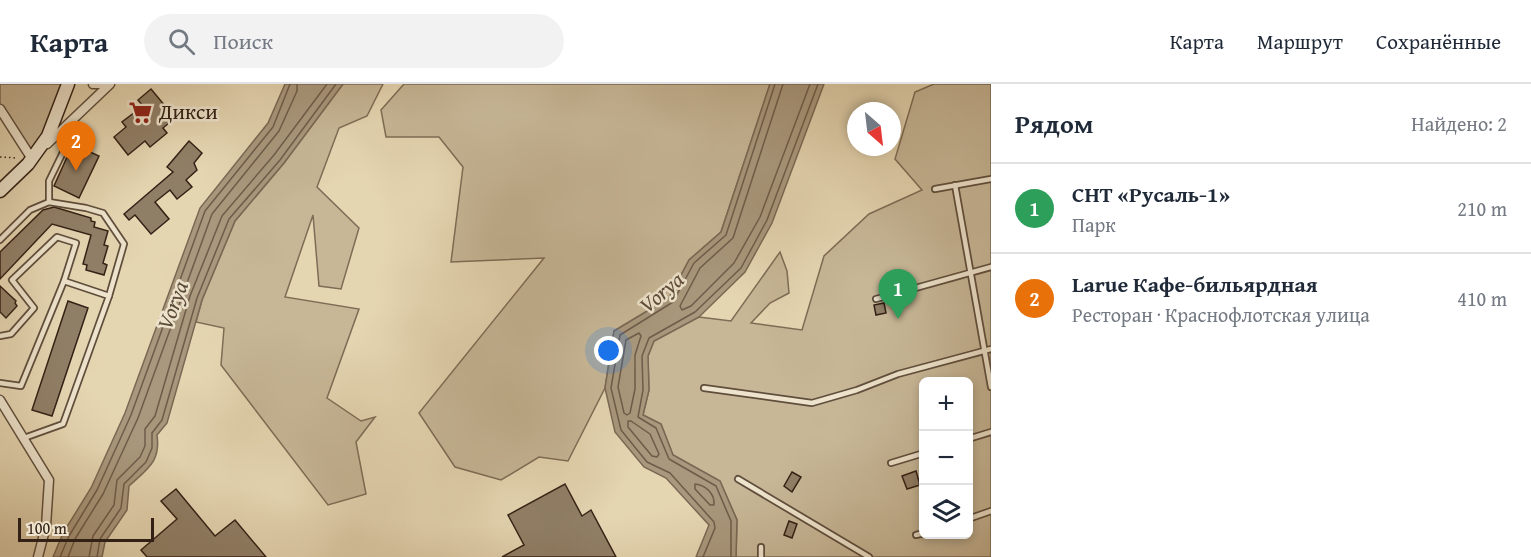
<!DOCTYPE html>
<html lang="ru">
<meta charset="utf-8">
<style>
body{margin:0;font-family:"Gentium Book Plus",serif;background:#f2f2f3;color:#1f2937}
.controls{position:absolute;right:18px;bottom:18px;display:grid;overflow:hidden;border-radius:9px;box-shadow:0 3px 9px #0003}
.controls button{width:54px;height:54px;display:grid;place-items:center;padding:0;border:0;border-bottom:2px solid #e0e1e3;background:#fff;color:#1f2937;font:30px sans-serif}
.compass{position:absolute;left:847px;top:18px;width:54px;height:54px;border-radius:50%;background:#fff;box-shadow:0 3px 9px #0003;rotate:152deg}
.scale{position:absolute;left:18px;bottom:15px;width:136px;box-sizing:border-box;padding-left:6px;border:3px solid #342116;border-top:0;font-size:16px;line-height:21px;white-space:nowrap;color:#342116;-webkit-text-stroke:4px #eee4cd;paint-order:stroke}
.you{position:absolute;left:609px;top:267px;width:21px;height:21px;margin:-15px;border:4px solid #fff;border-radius:50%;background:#1a73e8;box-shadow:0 0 0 9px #1a73e833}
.badge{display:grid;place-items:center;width:39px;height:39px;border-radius:50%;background:#8f2418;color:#fff;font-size:20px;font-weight:700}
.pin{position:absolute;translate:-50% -50px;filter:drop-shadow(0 2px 3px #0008)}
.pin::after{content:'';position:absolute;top:32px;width:21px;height:18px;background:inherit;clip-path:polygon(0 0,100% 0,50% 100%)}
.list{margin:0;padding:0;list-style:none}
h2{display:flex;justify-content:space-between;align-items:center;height:78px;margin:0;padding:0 24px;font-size:26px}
h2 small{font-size:20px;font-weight:400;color:#747a83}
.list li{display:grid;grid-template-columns:39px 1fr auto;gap:18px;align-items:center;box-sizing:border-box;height:90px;padding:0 24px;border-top:2px solid #e0e1e3}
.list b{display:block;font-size:22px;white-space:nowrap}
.list p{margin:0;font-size:20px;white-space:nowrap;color:#747a83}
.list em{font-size:20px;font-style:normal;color:#747a83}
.icon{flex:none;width:33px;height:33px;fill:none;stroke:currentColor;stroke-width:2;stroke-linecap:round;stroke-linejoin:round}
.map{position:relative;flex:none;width:991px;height:473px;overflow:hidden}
header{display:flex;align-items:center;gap:36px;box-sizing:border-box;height:84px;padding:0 30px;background:#fff;border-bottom:2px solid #e0e1e3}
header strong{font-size:28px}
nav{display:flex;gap:33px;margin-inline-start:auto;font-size:21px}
.search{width:420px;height:54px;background:#f2f2f3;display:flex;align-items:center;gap:15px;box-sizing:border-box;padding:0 21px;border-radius:33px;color:#747a83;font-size:22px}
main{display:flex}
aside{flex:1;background:#fff}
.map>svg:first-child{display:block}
.green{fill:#c7b797;stroke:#7e6c56;stroke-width:1.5;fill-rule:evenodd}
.water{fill:#a9987d;stroke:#7a6854;stroke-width:1.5}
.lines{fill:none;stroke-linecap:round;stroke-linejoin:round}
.shore{stroke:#6e5c4a;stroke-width:1.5}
.building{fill:#907f67;stroke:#342116;stroke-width:1.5}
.lane-casing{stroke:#604e3d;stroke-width:8}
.street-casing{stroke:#604e3d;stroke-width:11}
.secondary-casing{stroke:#342116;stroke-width:15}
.path{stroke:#342116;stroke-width:1.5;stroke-dasharray:1.5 3;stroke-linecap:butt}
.lane{stroke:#eee4cd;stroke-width:4.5}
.street{stroke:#eee4cd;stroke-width:8}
.secondary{stroke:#eee4cd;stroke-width:12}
.labels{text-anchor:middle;stroke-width:5;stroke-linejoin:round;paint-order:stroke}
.poi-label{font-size:21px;fill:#342116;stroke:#eee4cd;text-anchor:start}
.water-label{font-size:22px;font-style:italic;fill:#5d4b3a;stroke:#eee4cd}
</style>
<header>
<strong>Карта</strong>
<div class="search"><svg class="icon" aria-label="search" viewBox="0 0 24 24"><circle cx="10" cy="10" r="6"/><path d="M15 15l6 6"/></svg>Поиск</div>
<nav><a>Карта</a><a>Маршрут</a><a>Сохранённые</a></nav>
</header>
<main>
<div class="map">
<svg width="991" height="473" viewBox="0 0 991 473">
<rect width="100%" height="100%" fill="#e5d6b2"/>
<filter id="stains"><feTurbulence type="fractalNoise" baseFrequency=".00333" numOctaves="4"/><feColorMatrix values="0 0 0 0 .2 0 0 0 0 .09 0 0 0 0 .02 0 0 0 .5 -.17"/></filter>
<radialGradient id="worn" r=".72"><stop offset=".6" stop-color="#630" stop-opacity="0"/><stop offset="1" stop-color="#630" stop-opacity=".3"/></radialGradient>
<g class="green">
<path d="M0 0H68L32 75 0 25Z"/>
<path d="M343 0H383L367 32 339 44 317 103 359 144 341 205 319 202 313 131 285 213 359 225 327 314 361 337 375 333 356 358 366 410 328 421 221 281 224 244 196 238 202 216 235 137 284 79Z"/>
<path d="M404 0H770L721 148 689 176 669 214 614 247 605 304 568 377 539 373 501 396 455 383 419 329 544 174 451 178 463 83 439 53H386L381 26Z"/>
<path d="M934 0H991V473H736L737 436 720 397 673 371 661 340 643 331 649 306 648 272 654 257 699 233 731 237 780 168 787 187 789 209 770 219 751 239 802 246 824 172 869 130 922 106 895 75 915 8ZM924 298H968V450H924Z"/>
</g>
<g class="water">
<path d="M285 0H343L284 79 235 137 202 216 167 339 157 351C161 378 147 385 129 402L127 426 105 458 102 473H53L63 449 91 404 125 329 200 124 268 39Z"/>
<path d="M770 0H824L772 139 745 188 699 233 654 257 648 272 649 306 643 331 661 340 673 371 720 397 737 436 736 473H696L709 441 666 394 644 383 615 348 605 304 614 247 669 214 689 176 721 148Z"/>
</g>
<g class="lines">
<g class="shore">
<path d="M783 0 733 154 700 184 680 222 682 226 691 222 734 179 760 133 810 0"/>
<path d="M639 249 641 252 635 271V305L630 329 627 331 624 329 618 303 626 256Z"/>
<path d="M628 337H631L650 350 659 370 657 373 652 372 628 343Z"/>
<path d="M695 400C706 401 715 410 714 421H710L695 405Z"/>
<path d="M60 473 69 452 97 406 131 331 205 127 273 43 290 0"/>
<path d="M68 473 75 455 103 410 138 334 212 130 279 47 297 7V0"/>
<path d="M89 473 93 452 114 421 117 396 140 373 145 362V345L155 332 190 212 222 132 274 71 327 0"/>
<path d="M97 473 100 455 121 424 124 400 146 378 152 364V349L162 336 197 214 229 135 280 76 336 0"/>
<path d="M703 473 715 444 714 438 670 389 647 378 621 346 611 304 620 251 673 218 694 179 726 151 775 0"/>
<path d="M731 473V437L716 402 669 375 656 344 638 333 643 306 642 272 649 254 695 228 741 184 767 136 818 0"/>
</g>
</g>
<g class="building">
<path d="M151 5 175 34 163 44 167 49 150 63 145 57 128 71 114 53 126 43 122 38 143 22 138 16Z"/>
<path d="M189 57 202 69 194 79 197 86 186 96 192 103 177 115 170 106 155 118 169 135 151 150 135 131 129 136 124 130 173 88 167 83Z"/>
<path d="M73 60 99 72 79 114 54 102Z"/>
<path d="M54 123 91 134V137L95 138 94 143 108 147 104 161 108 162 103 179 107 181 104 191 86 186 87 181 83 180 91 151 52 140 0 195V168L43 126Z"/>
<path d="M0 202 16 217 15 219 17 222 6 234 0 228Z"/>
<path d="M68 217 88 224 52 332 32 326Z"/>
<path d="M884 219 886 229 876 231 874 221Z"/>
<path d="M916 387 920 401 907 405 902 392Z"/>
<path d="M792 388 801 393 792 408 784 402Z"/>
<path d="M565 400 582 432 591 426 616 473H502L524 461 508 431Z"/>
<path d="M176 405 215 452 235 436 266 473H147L141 466 177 435 161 417Z"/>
<path d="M789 437 797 440 792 454 784 451Z"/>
</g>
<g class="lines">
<defs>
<g id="lane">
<path d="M955 101 991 303"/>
<path d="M935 105 991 95"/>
<path d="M49 118 86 124 103 129 124 160 109 212"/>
<path d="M0 156 30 126 49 118V97L68 58 63 45"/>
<path d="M876 215 991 183"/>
<path d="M0 252 11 250 34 224 12 196 57 153 76 159 64 197"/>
<path d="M0 299 21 302 64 197 109 212 63 340 24 354"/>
<path d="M704 304 812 319 857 306 898 290 991 265"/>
<path d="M968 355 991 348"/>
<path d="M891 379 924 369"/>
<path d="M738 395 869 473"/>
<path d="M968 435 991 427"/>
<path d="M916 451 924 449"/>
<path d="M761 473V463"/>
</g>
<g id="street">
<path d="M93 0H106"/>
<path d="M0 25 32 75 34 73"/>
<path d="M47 60 110 0"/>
<path d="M0 316 49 396 46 442 38 473"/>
</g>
<path id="secondary" d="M0 107 28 80 48 52 68 0"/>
</defs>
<use href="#lane" class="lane-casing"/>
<use href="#street" class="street-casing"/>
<use href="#secondary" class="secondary-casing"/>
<path class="path" d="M0 73 17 74"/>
<use href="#lane" class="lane"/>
<use href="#street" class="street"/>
<use href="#secondary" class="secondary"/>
</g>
<defs>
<symbol id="supermarket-bare" viewBox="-9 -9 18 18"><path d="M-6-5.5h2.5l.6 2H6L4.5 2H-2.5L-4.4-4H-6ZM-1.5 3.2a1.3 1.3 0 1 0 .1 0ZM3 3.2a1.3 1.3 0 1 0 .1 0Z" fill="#8f2418" stroke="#eee4cd" stroke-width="2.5" paint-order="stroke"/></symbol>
</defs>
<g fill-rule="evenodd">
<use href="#supermarket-bare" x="124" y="12" width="33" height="33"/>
</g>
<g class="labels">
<g class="poi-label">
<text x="159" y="35">Дикси</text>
</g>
<g class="water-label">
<text transform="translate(661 208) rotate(-40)" y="8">Vorya</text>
<text transform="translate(172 221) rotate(-69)" y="8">Vorya</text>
</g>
</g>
<rect width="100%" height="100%" filter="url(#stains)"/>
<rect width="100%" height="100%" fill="url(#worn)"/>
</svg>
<div class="controls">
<button>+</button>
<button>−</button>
<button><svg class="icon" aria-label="layers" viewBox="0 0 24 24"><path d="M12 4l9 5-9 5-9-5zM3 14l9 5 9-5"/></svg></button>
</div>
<svg class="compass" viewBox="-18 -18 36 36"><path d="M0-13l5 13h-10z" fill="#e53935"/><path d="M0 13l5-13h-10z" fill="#747a83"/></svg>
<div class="scale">100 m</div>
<div class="you"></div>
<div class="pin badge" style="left:898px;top:235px;background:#2e9e5b">1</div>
<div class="pin badge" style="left:76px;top:87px;background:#e8710a">2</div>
</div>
<aside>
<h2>Рядом<small>Найдено: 2</small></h2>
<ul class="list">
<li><span class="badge" style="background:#2e9e5b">1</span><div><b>СНТ «Русаль-1»</b><p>Парк</p></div><em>210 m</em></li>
<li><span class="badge" style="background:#e8710a">2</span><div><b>Larue Кафе-бильярдная</b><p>Ресторан · Краснофлотская улица</p></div><em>410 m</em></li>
</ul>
</aside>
</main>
